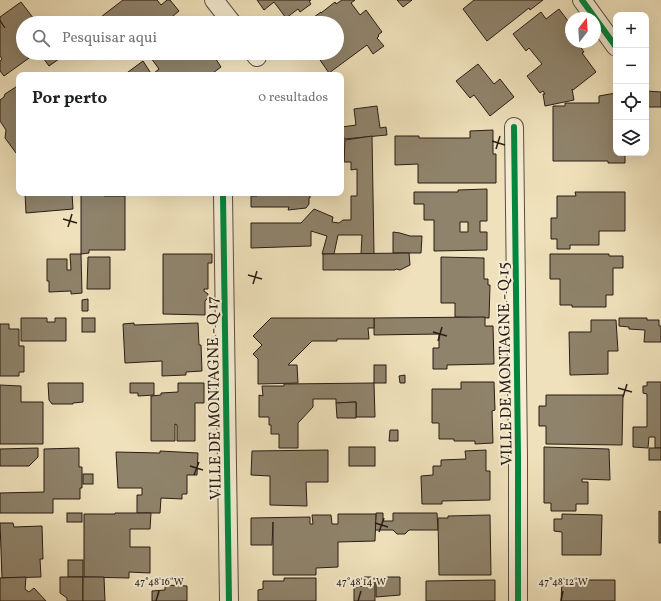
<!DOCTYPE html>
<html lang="pt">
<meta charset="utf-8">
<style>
body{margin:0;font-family:Vollkorn,serif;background:#f2f2f2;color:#202124}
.controls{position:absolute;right:12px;top:12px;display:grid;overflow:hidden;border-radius:8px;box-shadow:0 4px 16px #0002}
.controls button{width:36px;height:36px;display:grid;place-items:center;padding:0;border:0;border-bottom:1px solid #e0e0e0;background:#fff;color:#202124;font:20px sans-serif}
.compass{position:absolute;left:565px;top:12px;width:36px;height:36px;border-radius:50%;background:#fff;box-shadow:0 4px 16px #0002;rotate:17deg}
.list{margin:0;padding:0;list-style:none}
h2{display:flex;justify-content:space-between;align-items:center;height:52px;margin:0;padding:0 16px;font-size:17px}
h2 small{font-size:13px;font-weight:400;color:#757577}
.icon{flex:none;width:22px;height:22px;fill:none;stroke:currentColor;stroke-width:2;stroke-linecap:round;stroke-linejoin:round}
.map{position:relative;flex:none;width:661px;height:601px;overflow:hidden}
.search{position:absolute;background:#fff;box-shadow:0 4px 16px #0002;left:16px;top:16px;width:328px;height:44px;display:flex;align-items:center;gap:10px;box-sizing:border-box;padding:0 14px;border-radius:22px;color:#757577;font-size:15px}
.panel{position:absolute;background:#fff;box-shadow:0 4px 16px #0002;left:16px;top:72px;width:328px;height:124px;border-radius:8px}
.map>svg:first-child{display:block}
.building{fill:#8f836b;stroke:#281d15;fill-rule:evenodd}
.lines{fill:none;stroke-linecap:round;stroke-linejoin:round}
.minor-casing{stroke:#5a4e3e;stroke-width:20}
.minor{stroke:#f5ecd3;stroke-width:18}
.cycleway-casing{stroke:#f5ecd3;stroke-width:8}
.cycleway{stroke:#00873e;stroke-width:6}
.ticks{fill:none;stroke:#281d15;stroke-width:1.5}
.labels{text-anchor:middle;stroke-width:4;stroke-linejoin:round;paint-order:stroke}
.street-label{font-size:16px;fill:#281d15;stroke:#f5ecd3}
.ticks-label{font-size:10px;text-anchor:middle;fill:#281d15;stroke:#f5ecd3;stroke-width:4;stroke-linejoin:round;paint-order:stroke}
</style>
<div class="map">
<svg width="661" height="601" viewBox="0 0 661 601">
<rect width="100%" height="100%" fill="#efe1bb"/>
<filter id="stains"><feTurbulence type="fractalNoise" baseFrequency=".005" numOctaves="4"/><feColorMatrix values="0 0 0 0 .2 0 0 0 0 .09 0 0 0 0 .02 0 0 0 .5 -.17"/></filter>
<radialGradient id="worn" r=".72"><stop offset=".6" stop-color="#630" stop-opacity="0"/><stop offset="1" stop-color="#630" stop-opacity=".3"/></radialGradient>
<g class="building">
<path d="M123 0H157L161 5 167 0H170L179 11 167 21 169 23H146L143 19 137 23H93Z"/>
<path d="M257 0H311L309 1 311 4 300 12 298 9 286 18 274 2 264 10Z"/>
<path d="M342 0H355L351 3 360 15 366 10 382 32 378 35 379 36 377 38 384 46 373 54 367 45 329 73 320 60 324 57 322 55 325 53H337V23H311L308 20 316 19 314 17 321 12V13L335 2 336 4Z"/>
<path d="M397 0H412L403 7Z"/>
<path d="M474 0H543L530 10 529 8 487 41 463 9Z"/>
<path d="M21 2 37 23H23V53H36L4 76 0 71V61L2 59 0 56V21L5 28 0 20V17Z"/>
<path d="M559 9 571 25V42H577L584 52 582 53 596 72 573 90 572 89 574 100 545 106 543 94H545L543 91 540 93 527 76 542 64 529 48 526 51 513 34 541 12 546 19Z"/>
<path d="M43 53H65L66 54 49 66 41 55Z"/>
<path d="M158 53H194L197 57 202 53H212L221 67 210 75H156L154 73 159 69 151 58Z"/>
<path d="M143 61 152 75H124Z"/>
<path d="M478 64 494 84 500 79 514 97 490 116 474 95 470 98 456 81Z"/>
<path d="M19 85V157L5 138 6 130 0 121V100L4 97 5 94Z"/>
<path d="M646 91 661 92V107H646Z"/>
<path d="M616 93V153H625V163H608V161H553V106H565V103H599V96Z"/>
<path d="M377 106 380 128 386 127 387 135 344 139 342 127 356 125 354 109Z"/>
<path d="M493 130V154H496V183H418V164L395 165V136H419V138H470V131Z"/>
<path d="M372 136 374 254H361L362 235H338L334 254H322L327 236 311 231V246L251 248V223H301L314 209 333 217 332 222 339 223 343 220H351V196H357V169L351 170V162H344L345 140Z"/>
<path d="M344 139V161H341V140Z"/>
<path d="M487 189V221H480V232H487V250L434 251V220H424V204H414V192H458V190ZM460 222H468V232H460Z"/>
<path d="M575 192H625V231H599V245H570V249H557V239H551V218H557V196H576Z"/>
<path d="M25 193H72L73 209 26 213Z"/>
<path d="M81 193H102L104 196H125V250H89V253L81 254Z"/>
<path d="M257 193H310V198H309V204L306 208 288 210 289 207H251V196H257Z"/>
<path d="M393 232 400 233 410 236H422L421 253H393Z"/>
<path d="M409 253 410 265 400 270 396 269 395 270H323V254Z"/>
<path d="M70 254H81L82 293 71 294V291L49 292V281H47V259H67V270H71Z"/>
<path d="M163 254H212V263H208V289H204V291L208 294V298L205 301V315L163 314Z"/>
<path d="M550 254H609V256H623V268H613V295H606V307H572V305H560V279H550Z"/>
<path d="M88 257H110V289H87Z"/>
<path d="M441 257 484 258V279H488V285H490L489 318 455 317V303H441Z"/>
<path d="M88 299V311H82V300Z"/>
<path d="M485 317V326H493L494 364 447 365V369H433V348H439V334L374 335V318Z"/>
<path d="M21 318H47V322H55V318H66V341H21Z"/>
<rect x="82" y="318" width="13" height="14"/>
<path d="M271 318H374V328H368L369 339H337V341H312L288 365H297L298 383 258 384V359L253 354 262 345 253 336Z"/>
<path d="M619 318H647V320H659V326H661V342H644L645 330 629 329V327L619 326Z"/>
<path d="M591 320H616L618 351H608V374L570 375 569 332H591Z"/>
<path d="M134 323V325L198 323 199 345H201L202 371 186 372V375L162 376V361L125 363 123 324Z"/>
<path d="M0 324H9V329H19V346H24V372H19V376H0Z"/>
<rect x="374" y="365" width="12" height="18"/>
<path d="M405 375V383H400L399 376Z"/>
<path d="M461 382H494L495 410 492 411 493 443 475 444V441H454V439H439V423H432V389H461Z"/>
<path d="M647 382H661V448H655V437H649L648 448 633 447V427H647V394L643 393V386H647Z"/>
<path d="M48 383H83V402L73 403V404H52L49 400Z"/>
<path d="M130 383H154V395L138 396V393H130Z"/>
<path d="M178 383H204V403H195V441H177V425L175 424V441H151V396L161 395V393L178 392Z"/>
<path d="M374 383 375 417H356V402L336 403V399H313V407L298 423V448H279V434H271V425H269V417H259V395L263 396 262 386H284V384Z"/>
<path d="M0 385 21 386V402H43V444H0Z"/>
<path d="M546 395H623L622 445 546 444V426H539V406H546Z"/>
<path d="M356 402V418H337L336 403Z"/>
<path d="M390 430H398V441H389Z"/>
<rect x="349" y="447" width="26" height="19"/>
<path d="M544 447 609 449 610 480 582 479V482H588V504H576V511H551V503H544Z"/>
<path d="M38 448V457L29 466H0V449Z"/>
<path d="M79 448V467H82V488H80V499H53V513H0V493L44 492V449Z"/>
<rect x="649" y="448" width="12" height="12"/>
<path d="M328 450V482H306L307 506 270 505V476L251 475 252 451Z"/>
<path d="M486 450V471H490V500L442 501V504H422L421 476 433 475V466H441V460L466 459 465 451Z"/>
<path d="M160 451 198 453 197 475H187V494H182V499L161 498 160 513H137V495H142V488H118L116 452 160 453Z"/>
<rect x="83" y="474" width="10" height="10"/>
<path d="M659 511 661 512V543H659Z"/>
<rect x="67" y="513" width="15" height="9"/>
<path d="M115 513H151L150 529H130V547H150V573L129 572V578L84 577V514H115Z"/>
<path d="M376 513H383V521H393V513H437L438 530H409L405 534H397L393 530H375Z"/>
<path d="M338 514H376L375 541 338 542V567L316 568V575H273V522L272 545H251V518L310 517V524H313L312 515H331L332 524H338Z"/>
<path d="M562 514 602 515 601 555H562V532L554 531V519H562Z"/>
<path d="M490 515 491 575H439L438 518H448V516Z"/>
<path d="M0 523H13L14 527 42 526 43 559H40L41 577 2 578Z"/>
<rect x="68" y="560" width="15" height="17"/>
<path d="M26 577 25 589 29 592 34 588 46 601H0V578Z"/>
<path d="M60 577H83V601H67V598L60 593Z"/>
<path d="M83 577H104L105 601H83Z"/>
<path d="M364 577H375V601H354V587L365 586Z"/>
<path d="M376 577H400V595L376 597Z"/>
<path d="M284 578H316V601H258V590L263 589V581H284Z"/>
<path d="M495 580V601H426V581Z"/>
<path d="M562 580H615V601H561Z"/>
<path d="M165 585 187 586V601H152V591L165 590Z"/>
</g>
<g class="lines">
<defs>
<g id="minor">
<path d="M214 0 232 23"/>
<path d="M582 0 616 47"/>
<path d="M254 53 257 57"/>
<path d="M514 127 518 457V601"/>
<path d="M223 195 229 601"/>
</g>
</defs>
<use href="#minor" class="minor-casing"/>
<use href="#minor" class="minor"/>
<defs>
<g id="cycleway">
<path d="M582 0 616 47"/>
<path d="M514 127 518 457V601"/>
<path d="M223 195 229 601"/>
</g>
</defs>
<use href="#cycleway" class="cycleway-casing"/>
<use href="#cycleway" class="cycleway"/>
</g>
<path class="ticks" d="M492 141 505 145M496 149 500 136M63 219 77 223M68 227 72 214M248 275 262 279M253 284 257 271M433 332 447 336M438 341 442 327M618 388 632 392M623 397 627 384M190 466 203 470M194 475 199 462M375 523 388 527M379 532 384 518M156 601 159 591M358 601 361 591M561 601 563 591"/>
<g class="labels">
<g class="street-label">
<text transform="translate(504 364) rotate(-91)" y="6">VILLE DE MONTAGNE - Q 15</text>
<text transform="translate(213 398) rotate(-91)" y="6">VILLE DE MONTAGNE - Q 17</text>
</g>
</g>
<g class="ticks-label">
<text x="159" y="585">47°48'16"W</text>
<text x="361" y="585">47°48'14"W</text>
<text x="563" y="585">47°48'12"W</text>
</g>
<rect width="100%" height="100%" filter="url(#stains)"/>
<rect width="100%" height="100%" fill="url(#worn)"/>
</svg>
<div class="controls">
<button>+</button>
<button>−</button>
<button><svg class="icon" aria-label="locate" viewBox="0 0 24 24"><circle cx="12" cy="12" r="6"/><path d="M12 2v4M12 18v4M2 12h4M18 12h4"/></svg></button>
<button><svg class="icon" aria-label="layers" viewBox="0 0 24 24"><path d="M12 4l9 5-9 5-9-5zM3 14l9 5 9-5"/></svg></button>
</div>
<svg class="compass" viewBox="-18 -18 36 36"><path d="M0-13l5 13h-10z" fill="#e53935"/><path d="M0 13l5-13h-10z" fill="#757577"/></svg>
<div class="search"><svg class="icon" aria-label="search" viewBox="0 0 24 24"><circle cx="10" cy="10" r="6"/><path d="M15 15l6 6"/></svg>Pesquisar aqui</div>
<section class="panel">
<h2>Por perto<small>0 resultados</small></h2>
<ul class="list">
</ul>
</section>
</div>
